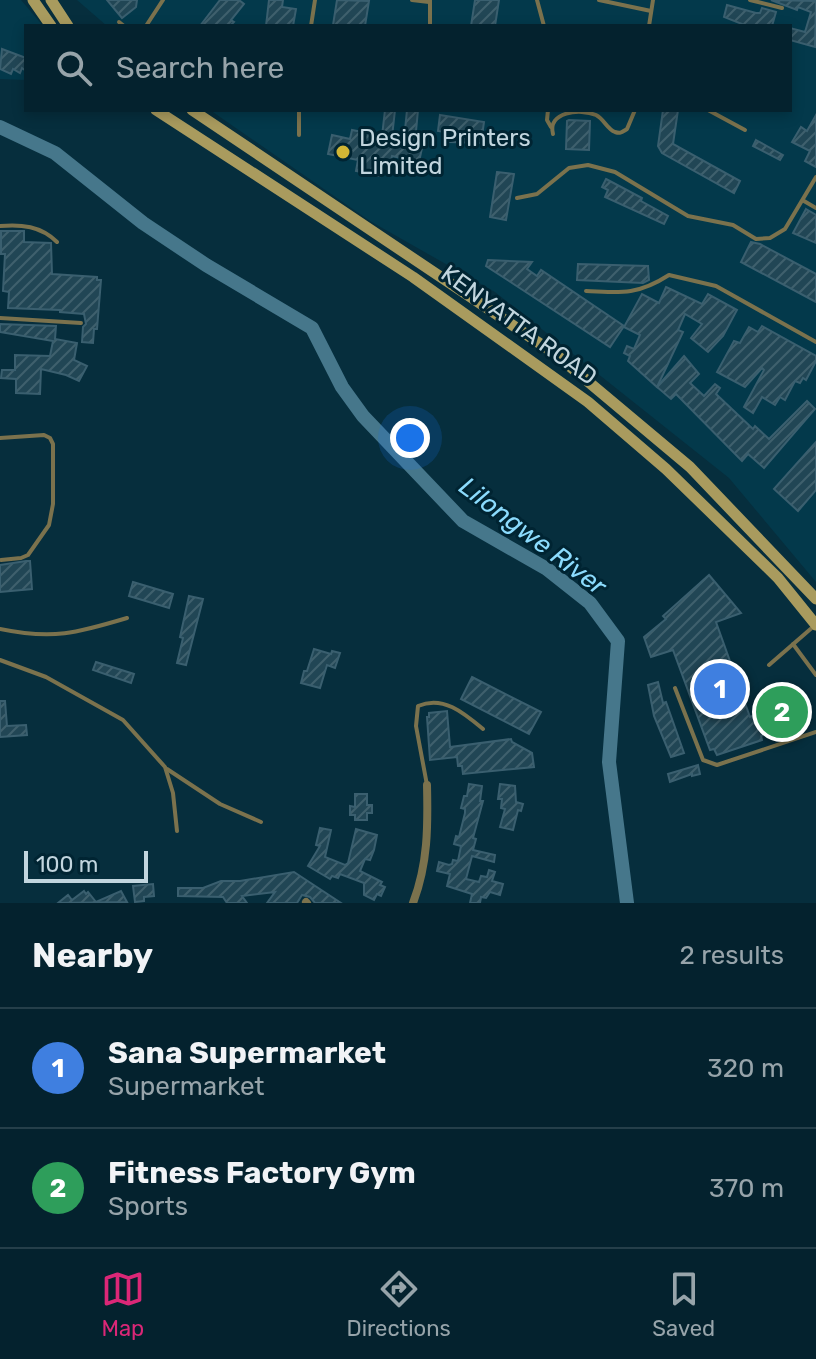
<!DOCTYPE html>
<style>
body{margin:0;font-family:Rubik,sans-serif;background:#122f3a;color:#f1f3f6}
.scale{position:absolute;left:24px;bottom:20px;width:124px;box-sizing:border-box;padding-left:8px;border:4px solid #c1d5de;border-top:0;font-size:22px;line-height:28px;white-space:nowrap;color:#c1d5de;-webkit-text-stroke:6px #002432;paint-order:stroke}
.you{position:absolute;left:410px;top:438px;width:28px;height:28px;margin:-20px;border:6px solid #fff;border-radius:50%;background:#1a73e8;box-shadow:0 0 0 12px #1a73e833}
.badge{display:grid;place-items:center;width:52px;height:52px;border-radius:50%;background:#db2777;color:#fff;font-size:26px;font-weight:700}
.pin{position:absolute;translate:-50% -50%;border:4px solid #fff;box-shadow:0 2px 8px #0006}
.list{margin:0;padding:0;list-style:none}
h2{display:flex;justify-content:space-between;align-items:center;height:104px;margin:0;padding:0 32px;font-size:34px}
h2 small{font-size:26px;font-weight:400;color:#97a4aa}
.list li{display:grid;grid-template-columns:52px 1fr auto;gap:24px;align-items:center;box-sizing:border-box;height:120px;padding:0 32px;border-top:2px solid #253f4a}
.list b{display:block;font-size:30px;white-space:nowrap}
.list p{margin:0;font-size:26px;white-space:nowrap;color:#97a4aa}
.list em{font-size:26px;font-style:normal;color:#97a4aa}
.icon{flex:none;width:44px;height:44px;fill:none;stroke:currentColor;stroke-width:2;stroke-linecap:round;stroke-linejoin:round}
.map{position:relative;flex:none;width:816px;height:903px;overflow:hidden}
.search{position:absolute;background:#04222e;box-shadow:0 4px 12px #0003;left:24px;right:24px;top:24px;height:88px;display:flex;align-items:center;gap:20px;box-sizing:border-box;padding:0 28px;border-radius:0px;color:#97a4aa;font-size:30px}
.sheet{height:344px;background:#04222e}
nav{display:flex;justify-content:space-around;align-items:center;box-sizing:border-box;height:112px;border-top:2px solid #253f4a;background:#04222e;font-size:22px;color:#97a4aa}
nav a{display:grid;justify-items:center;gap:4px}
nav .on{color:#db2777}
.map>svg:first-child{display:block}
.built{fill:#03394b}
.lines{fill:none;stroke-linecap:round;stroke-linejoin:round}
.river{stroke:#46778b;stroke-width:14}
.building{fill:url(#building-hatch);stroke:#3a5f6f;stroke-width:2}
.service{stroke:#7b724d;stroke-width:4}
.minor{stroke:#7b724d;stroke-width:8}
.secondary{stroke:#a99b5e;stroke-width:11}
.poi-dot{fill:#d2b635;stroke:#002432;stroke-width:3}
.labels{text-anchor:middle;stroke-width:6;stroke-linejoin:round;paint-order:stroke}
.poi-label{font-size:24px;fill:#c1d5de;stroke:#002432;text-anchor:start}
.street-label{font-size:24px;fill:#c1d5de;stroke:#002432}
.water-label{font-size:26px;font-style:italic;fill:#8bdbfd;stroke:#002432}
</style>
<div class="map">
<svg width="816" height="903" viewBox="0 0 816 903">
<defs>
<pattern id="building-hatch" width="6" height="6" patternUnits="userSpaceOnUse" patternTransform="scale(2)"><rect width="6" height="6" fill="#214655"/><path d="M-1 1l2-2M0 6l6-6M5 7l2-2" fill="none" stroke="#3f606d"/></pattern>
</defs>
<rect width="100%" height="100%" fill="#062e3d"/>
<g class="built">
<path d="M0 0H21L43 26H26V80L0 79Z"/>
<path d="M77 0H816V582L729 478 495 292 370 221 210 110H790V26H107Z"/>
</g>
<g class="lines">
<path class="river" d="M0 127 55 153 143 223 206 265 312 328 342 387 363 416 463 521 547 569 590 603 618 641 609 762 627 903"/>
</g>
<g class="building">
<path d="M107 0H137L136 7 122 18Z"/>
<path d="M220 0H239L244 4 231 20 234 22 230 26H200Z"/>
<path d="M269 0H283L282 7 296 9 293 26H266Z"/>
<path d="M337 0 369 1 365 26 333 25Z"/>
<path d="M475 0H499L495 26H471Z"/>
<path d="M771 0 816 1 815 47 790 40V28L805 32 811 12 798 7 797 10Z"/>
<path d="M727 5 756 13H760L762 8 776 12 772 26H747L724 17Z"/>
<path d="M2 49 26 58V71L22 68 20 73 13 69 11 74 0 69Z"/>
<path d="M385 110H395L392 137 404 140 407 110H418L415 142 423 143 419 162 392 156 390 165 383 164 380 176 356 171 358 160 328 154 332 135 350 139 352 130 382 136Z"/>
<path d="M663 110H678L673 144 740 181 734 193 662 153 658 146Z"/>
<path d="M440 115 484 122 481 143 450 142 451 133 438 131Z"/>
<path d="M816 115V167L805 161 810 151 792 142 801 127 807 131Z"/>
<path d="M569 120 590 121 589 150 566 149 567 121Z"/>
<path d="M756 140 783 155 780 160 753 146Z"/>
<path d="M497 172 514 174 506 220 490 217Z"/>
<path d="M606 179 642 198 641 201 668 216 664 224 605 197 608 190 602 187Z"/>
<path d="M806 209 816 215V243L793 233Z"/>
<path d="M1 231H24V242L51 243 52 274 97 277V280H101L97 329H94L93 343 82 342 83 327 86 324 84 314 60 312V310L8 308 9 292 3 291 5 254H1Z"/>
<path d="M751 242 760 244 816 274V302L741 262Z"/>
<path d="M488 260 532 262 527 269 537 276 541 270 624 326 610 347 486 266Z"/>
<path d="M578 264 648 266 649 280 643 283 577 280Z"/>
<path d="M666 287 702 304 708 294 737 310 723 336 708 352 691 338 702 324 685 314 678 330 683 332 657 387 628 361 630 356 624 353 627 346 634 349 640 335 624 327 642 294 659 303Z"/>
<path d="M0 324 56 326 55 339 77 343 74 360 87 366 79 381 66 375 41 369 40 394 16 393V379L1 378 2 370H15V355L50 356 53 341 0 332Z"/>
<path d="M762 326 816 356V361L806 380 803 378 800 383 795 381 785 400 780 397 775 405 762 397 753 413 744 407 764 370 762 368 745 387 717 372 734 341 740 343 749 327 758 332Z"/>
<path d="M684 356 699 374 690 383 704 396 715 384 720 388 716 394 753 429 755 426 769 439 807 401 815 409 764 468 748 454 742 461 676 394 671 399 657 387Z"/>
<path d="M816 442V490L798 511 774 489Z"/>
<path d="M26 561H30L32 589 0 592V565Z"/>
<path d="M709 575 741 613 716 622 750 717 759 713V716L782 704 780 701 791 696 800 715 804 713 809 723 779 738 775 730 761 736 762 740 717 755 714 749 710 750 673 650 651 657 644 637 666 619 663 616Z"/>
<path d="M133 582 173 594 169 608 129 596Z"/>
<path d="M189 596 203 599 186 665 177 663 183 638 180 637Z"/>
<path d="M314 649 331 654 332 651 340 653 335 668 327 665 320 688 301 683 304 671H307Z"/>
<path d="M96 662 134 674 131 683 93 670Z"/>
<path d="M472 677 541 712 529 734 461 699Z"/>
<path d="M658 682 663 703 666 702 684 753 671 757 654 716 648 685Z"/>
<path d="M0 701H5L7 726 26 725 27 735 0 737Z"/>
<path d="M447 711 450 747 511 739 512 742 532 753 534 767 463 774 462 766H458L457 757 430 760 427 717H429V713Z"/>
<path d="M698 765 700 774 692 776V774L670 782 668 774Z"/>
<path d="M469 784 482 786 480 801H483L473 838 476 839 473 850 495 855 494 862 472 856 466 879 479 882 481 876 487 877 489 870 495 872 492 881 503 884 500 895 490 892 486 898 481 897 480 903H470L472 894 447 886 450 874 437 871 439 862 449 865 452 864 453 860 458 861 461 846 454 844 456 836 459 837 465 813V809L461 808 464 796H467Z"/>
<path d="M500 784 515 786 516 802 523 804 521 811 518 810 513 830 500 827 505 809 501 808 502 799H498Z"/>
<path d="M355 794H367V805H372V813H367V820H355V815H350V806L355 807Z"/>
<path d="M320 828 331 830 325 857 345 865 348 863 356 829 377 835 374 850 370 860 365 859 360 871 382 882 380 885 385 887 381 896 377 894 374 900 364 895V883L340 874 338 878 332 876 330 879 308 866 320 846 316 845Z"/>
<path d="M294 872 341 903H315L310 897 302 895 297 903H267L275 892 242 896 247 903H227L223 897 178 896V888H203L221 881H240Z"/>
<path d="M153 884 154 896 144 897V901L135 902 133 886Z"/>
<path d="M84 891 86 894 88 892 96 902 121 891 127 902 58 903 68 895 72 900Z"/>
</g>
<g class="lines">
<g class="service">
<path d="M412 0 429 2"/>
<path d="M430 0V26"/>
<path d="M537 0 544 26"/>
<path d="M599 0 651 11"/>
<path d="M750 0 782 8"/>
<path d="M119 22 124 26"/>
<path d="M146 26 163 0"/>
<path d="M311 26 315 0"/>
<path d="M649 26 653 0"/>
<path d="M299 110V135"/>
<path d="M548 110 547 120 551 127"/>
<path d="M708 110 745 130"/>
<path d="M553 134C547 112 580 108 596 115 604 119 607 129 615 132 621 134 622 132 627 129L635 110"/>
<path d="M517 198 537 194 569 168 588 165 615 172 688 216 733 225 756 239 770 238 785 229 816 177"/>
<path d="M804 201 816 208"/>
<path d="M0 226C21 224 41 226 57 242"/>
<path d="M586 291C621 293 638 295 669 275L716 286 816 342"/>
<path d="M0 318 81 323"/>
<path d="M0 438 44 435 50 438 53 444V504L49 525 28 555 21 558 1 560"/>
<path d="M0 629C53 640 77 633 127 618"/>
<path d="M793 644 816 675"/>
<path d="M0 660 46 677 123 720 165 767 173 793 177 831"/>
<path d="M769 665 814 626"/>
<path d="M675 688 703 760 717 765 816 732"/>
<path d="M167 769 220 804 261 822"/>
<path d="M427 785 416 726 418 706C443 695 464 713 483 729"/>
</g>
<g class="minor">
<path d="M306 902 307 903"/>
<path d="M413 903C428 864 428 826 427 785"/>
</g>
<g class="secondary">
<path d="M33 0 51 26"/>
<path d="M51 0 68 26"/>
<path d="M156 110 413 277 588 402 666 469 778 578 816 625"/>
<path d="M192 110 554 353 690 467 816 599"/>
</g>
</g>
<circle class="poi-dot" cx="343" cy="152" r="8"/>
<g class="labels">
<g class="poi-label">
<text x="359" y="146">Design Printers<tspan x="359" dy="28">Limited</tspan></text>
</g>
<g class="street-label">
<text transform="translate(519 325) rotate(36)" y="8">KENYATTA ROAD</text>
</g>
<g class="water-label">
<text transform="translate(533 536) rotate(37)" y="9">Lilongwe River</text>
</g>
</g>
</svg>
<div class="scale">100 m</div>
<div class="you"></div>
<div class="pin badge" style="left:720px;top:689px;background:#3f7fe0">1</div>
<div class="pin badge" style="left:782px;top:712px;background:#2e9e5b">2</div>
<div class="search"><svg class="icon" aria-label="search" viewBox="0 0 24 24"><circle cx="10" cy="10" r="6"/><path d="M15 15l6 6"/></svg>Search here</div>
</div>
<section class="sheet">
<h2>Nearby<small>2 results</small></h2>
<ul class="list">
<li><span class="badge" style="background:#3f7fe0">1</span><div><b>Sana Supermarket</b><p>Supermarket</p></div><em>320 m</em></li>
<li><span class="badge" style="background:#2e9e5b">2</span><div><b>Fitness Factory Gym</b><p>Sports</p></div><em>370 m</em></li>
</ul>
</section>
<nav>
<a class="on"><svg class="icon" aria-label="map" viewBox="0 0 24 24"><path d="M3 6l6-2 6 2 6-2v14l-6 2-6-2-6 2zM9 4v14M15 6v14"/></svg>Map</a>
<a><svg class="icon" aria-label="directions" viewBox="0 0 24 24"><path d="M12 3l9 9-9 9-9-9zM9 14v-3h6M13 9l2 2-2 2"/></svg>Directions</a>
<a><svg class="icon" aria-label="saved" viewBox="0 0 24 24"><path d="M7 4h10v16l-5-4-5 4z"/></svg>Saved</a>
</nav>
